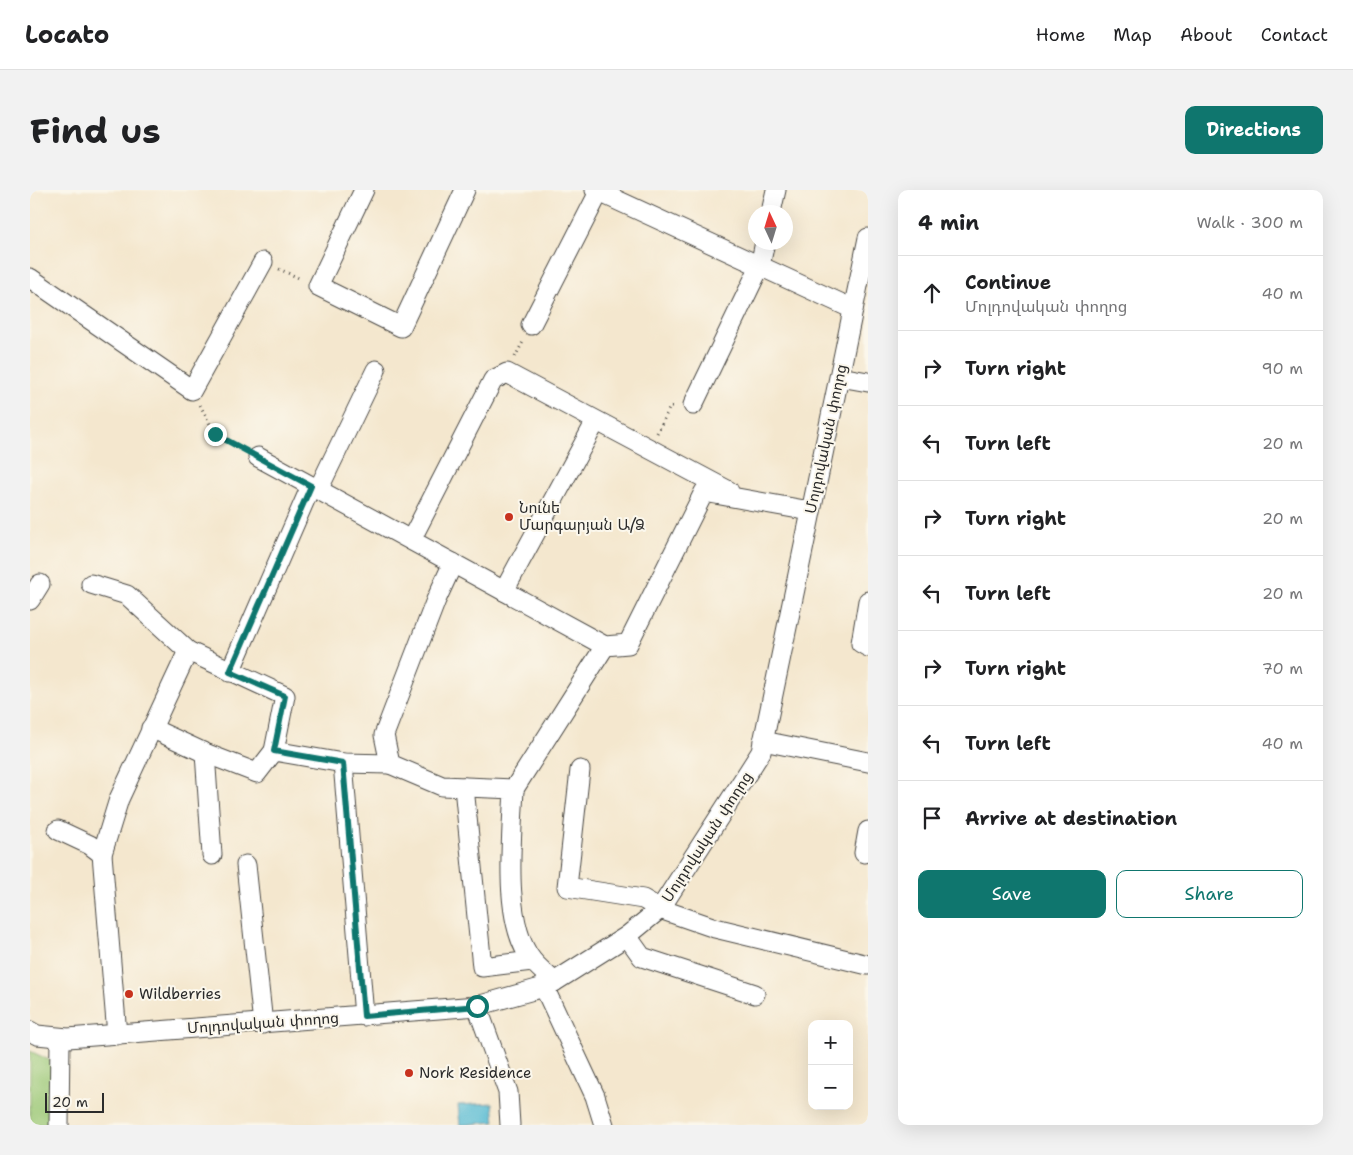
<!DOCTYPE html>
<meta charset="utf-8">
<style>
body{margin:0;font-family:"Shantell Sans","Noto Sans Armenian",sans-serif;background:#f2f2f2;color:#202124}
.controls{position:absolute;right:15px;bottom:15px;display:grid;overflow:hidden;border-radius:10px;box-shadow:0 5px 20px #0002}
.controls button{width:45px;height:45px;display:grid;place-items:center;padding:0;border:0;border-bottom:1px solid #e0e0e0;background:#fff;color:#202124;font:25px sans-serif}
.compass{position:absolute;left:718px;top:15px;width:45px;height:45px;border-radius:50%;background:#fff;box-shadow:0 5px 20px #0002;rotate:356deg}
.scale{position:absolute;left:15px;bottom:12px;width:59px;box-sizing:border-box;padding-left:5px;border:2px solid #2b2b2b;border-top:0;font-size:14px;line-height:18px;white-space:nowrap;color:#2b2b2b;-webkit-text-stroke:4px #fbf7ec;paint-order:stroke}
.stop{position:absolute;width:15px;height:15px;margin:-11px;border:4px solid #0f766e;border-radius:50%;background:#fff}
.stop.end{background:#0f766e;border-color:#fff;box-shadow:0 1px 5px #0008}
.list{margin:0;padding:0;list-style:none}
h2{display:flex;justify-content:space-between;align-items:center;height:65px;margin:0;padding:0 20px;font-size:21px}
h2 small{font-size:16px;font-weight:400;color:#757577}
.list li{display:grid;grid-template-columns:32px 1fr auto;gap:15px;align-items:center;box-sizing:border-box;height:75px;padding:0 20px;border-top:1px solid #e0e0e0}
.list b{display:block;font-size:19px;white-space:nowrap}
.list p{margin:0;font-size:16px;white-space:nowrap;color:#757577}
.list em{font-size:16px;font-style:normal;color:#757577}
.actions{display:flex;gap:10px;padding:15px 20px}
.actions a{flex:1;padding:11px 0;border:1px solid #0f766e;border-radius:10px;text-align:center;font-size:18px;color:#0f766e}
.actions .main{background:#0f766e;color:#fff}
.icon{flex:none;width:28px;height:28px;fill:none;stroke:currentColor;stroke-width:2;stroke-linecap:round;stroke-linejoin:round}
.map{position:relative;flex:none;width:838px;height:935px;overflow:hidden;border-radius:10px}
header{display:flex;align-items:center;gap:30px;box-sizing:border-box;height:70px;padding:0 25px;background:#fff;border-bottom:1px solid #e0e0e0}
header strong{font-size:24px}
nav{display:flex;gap:28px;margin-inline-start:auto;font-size:18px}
.intro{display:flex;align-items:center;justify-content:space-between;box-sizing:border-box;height:120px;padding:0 30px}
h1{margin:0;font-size:35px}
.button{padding:12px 22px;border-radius:10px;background:#0f766e;color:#fff;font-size:18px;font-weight:700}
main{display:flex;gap:30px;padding:0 30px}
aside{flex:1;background:#fff;border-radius:10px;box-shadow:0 5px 20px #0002}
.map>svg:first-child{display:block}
.green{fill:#9bc876;stroke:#637a50}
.water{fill:#53b9d2;stroke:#3f727e}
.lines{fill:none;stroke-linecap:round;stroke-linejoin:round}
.minor-casing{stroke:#494743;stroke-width:21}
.path{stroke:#494743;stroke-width:3;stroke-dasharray:1 4;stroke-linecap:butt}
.minor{stroke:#fff;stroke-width:19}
.route{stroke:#0f766e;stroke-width:6}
.poi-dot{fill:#c8321e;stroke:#fbf7ec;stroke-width:2}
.labels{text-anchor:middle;stroke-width:4;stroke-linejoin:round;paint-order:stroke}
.street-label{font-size:15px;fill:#2b2b2b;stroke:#fbf7ec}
.poi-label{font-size:15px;fill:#2b2b2b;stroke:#fbf7ec;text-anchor:start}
</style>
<header>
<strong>Locato</strong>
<nav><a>Home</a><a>Map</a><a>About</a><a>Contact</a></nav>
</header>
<div class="intro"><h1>Find us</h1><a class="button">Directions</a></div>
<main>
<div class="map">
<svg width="838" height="935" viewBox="0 0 838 935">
<rect width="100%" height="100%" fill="#fbf7ec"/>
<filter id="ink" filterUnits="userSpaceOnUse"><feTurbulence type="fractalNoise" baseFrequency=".02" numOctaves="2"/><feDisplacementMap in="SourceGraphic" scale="10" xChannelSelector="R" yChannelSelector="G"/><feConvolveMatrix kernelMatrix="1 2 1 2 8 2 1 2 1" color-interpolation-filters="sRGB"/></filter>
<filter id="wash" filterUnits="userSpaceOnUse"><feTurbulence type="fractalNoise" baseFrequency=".0096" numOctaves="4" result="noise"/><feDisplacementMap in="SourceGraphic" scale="20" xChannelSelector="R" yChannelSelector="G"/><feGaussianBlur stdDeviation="1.12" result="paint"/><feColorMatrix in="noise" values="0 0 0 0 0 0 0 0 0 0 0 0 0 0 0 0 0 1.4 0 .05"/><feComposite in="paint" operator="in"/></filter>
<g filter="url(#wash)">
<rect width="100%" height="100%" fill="#f4e7ce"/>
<path class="green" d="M0 861 28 874V935H0Z"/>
<path class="water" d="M463 913 465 932 430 935 428 915Z"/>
</g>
<g filter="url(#ink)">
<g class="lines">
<defs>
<g id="minor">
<path d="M334 0 288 96 371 137 435 0"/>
<path d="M565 0 823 119"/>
<path d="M741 22 746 0"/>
<path d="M0 88 162 200 233 72"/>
<path d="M501 135 569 2"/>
<path d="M810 187 838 192"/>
<path d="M663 215 730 76 735 52"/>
<path d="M228 267 575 456 598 454 674 302 780 321"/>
<path d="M288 300 346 180"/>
<path d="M381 350 463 190 477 183 699 301"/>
<path d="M423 373 406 410 354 545 360 574 412 596 484 599C482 646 472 733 502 770 508 778 518 785 524 792"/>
<path d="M61 394 97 405 158 461 255 506 244 561 313 573 360 574"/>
<path d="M474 401 566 231"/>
<path d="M0 410 10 394"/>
<path d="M838 411 831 453 838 457"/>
<path d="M200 482 281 296"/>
<path d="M121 538 175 563 227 583 244 561"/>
<path d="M733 551 838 572"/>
<path d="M175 563 182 665"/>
<path d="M313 573 334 826"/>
<path d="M550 580 537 697 613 709 630 719 685 738 838 775"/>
<path d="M434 597 452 777 502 771"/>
<path d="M484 599 575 456"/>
<path d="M28 640 60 655 72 664"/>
<path d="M834 663 838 641"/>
<path d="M216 675 233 834"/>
<path d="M597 746 612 767 725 804"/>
<path d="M514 797 565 906 574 935"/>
<path d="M447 816 478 902 480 935"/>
<path d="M0 841 7 845 38 848 447 816 514 797 524 792 597 746 630 719 731 562 838 48"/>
<path d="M87 845 72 664 89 609 158 461"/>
<path d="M29 935 30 849"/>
</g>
</defs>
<use href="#minor" class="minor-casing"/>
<g class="path">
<path d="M249 79 271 89"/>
<path d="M485 167 494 150"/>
<path d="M170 215 185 244 212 258"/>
<path d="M627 243 640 217H645"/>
</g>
<use href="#minor" class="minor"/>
</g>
</g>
<g class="lines" filter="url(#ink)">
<path class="route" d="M185 244 281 296 200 482 255 506 244 561 313 573 334 826 447 816"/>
</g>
<g class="poi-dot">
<circle cx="479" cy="327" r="5"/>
<circle cx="99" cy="804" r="5"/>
<circle cx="379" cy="883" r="5"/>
</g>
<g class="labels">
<g class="street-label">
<text transform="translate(796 249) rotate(-78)" y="5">Մոլդովական փողոց</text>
<text transform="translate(677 647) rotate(-57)" y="5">Մոլդովական փողոց</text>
<text transform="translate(233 833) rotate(-4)" y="5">Մոլդովական փողոց</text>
</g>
<g class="poi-label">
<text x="489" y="323">Նունե<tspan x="489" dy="17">Մարգարյան Ա/Ձ</tspan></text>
<text x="109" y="809">Wildberries</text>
<text x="389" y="888">Nork Residence</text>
</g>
</g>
</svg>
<div class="controls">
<button>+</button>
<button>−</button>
</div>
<svg class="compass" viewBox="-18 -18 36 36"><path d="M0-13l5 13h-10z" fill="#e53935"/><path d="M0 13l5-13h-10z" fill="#757577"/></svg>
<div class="scale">20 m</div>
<div class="stop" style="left:447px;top:816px"></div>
<div class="stop end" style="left:185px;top:244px"></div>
</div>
<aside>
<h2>4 min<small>Walk · 300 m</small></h2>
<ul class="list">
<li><svg class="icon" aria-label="ahead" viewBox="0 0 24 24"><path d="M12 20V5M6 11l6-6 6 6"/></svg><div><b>Continue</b><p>Մոլդովական փողոց</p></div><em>40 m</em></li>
<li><svg class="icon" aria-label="right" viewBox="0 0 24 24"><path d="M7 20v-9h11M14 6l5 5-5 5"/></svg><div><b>Turn right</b></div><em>90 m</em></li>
<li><svg class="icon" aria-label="left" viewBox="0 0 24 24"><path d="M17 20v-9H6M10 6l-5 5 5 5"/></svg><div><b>Turn left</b></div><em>20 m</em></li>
<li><svg class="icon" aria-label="right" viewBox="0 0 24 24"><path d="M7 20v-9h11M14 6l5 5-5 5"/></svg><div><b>Turn right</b></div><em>20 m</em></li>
<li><svg class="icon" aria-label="left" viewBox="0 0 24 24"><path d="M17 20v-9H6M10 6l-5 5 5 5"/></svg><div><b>Turn left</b></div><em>20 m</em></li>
<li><svg class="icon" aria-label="right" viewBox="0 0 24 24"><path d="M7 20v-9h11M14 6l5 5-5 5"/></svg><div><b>Turn right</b></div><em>70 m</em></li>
<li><svg class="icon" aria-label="left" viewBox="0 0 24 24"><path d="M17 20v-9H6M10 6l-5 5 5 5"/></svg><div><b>Turn left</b></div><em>40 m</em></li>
<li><svg class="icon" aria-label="arrive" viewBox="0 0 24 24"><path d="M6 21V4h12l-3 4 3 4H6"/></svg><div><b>Arrive at destination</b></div></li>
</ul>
<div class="actions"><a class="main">Save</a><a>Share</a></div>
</aside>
</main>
